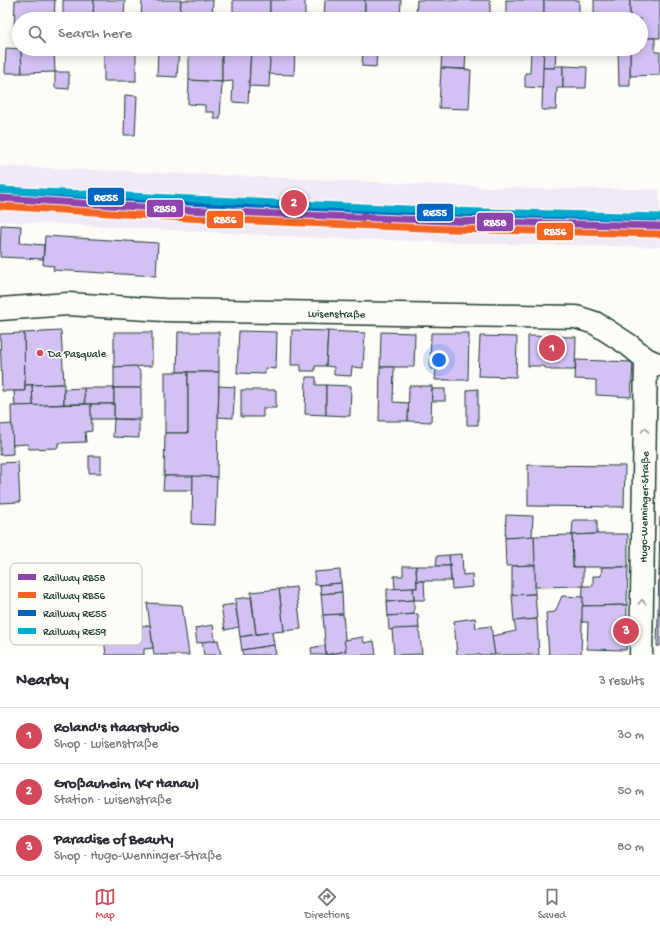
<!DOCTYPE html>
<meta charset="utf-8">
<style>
body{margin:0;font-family:"Gochi Hand",sans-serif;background:#f7f7f7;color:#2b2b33}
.you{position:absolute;left:439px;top:360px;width:14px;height:14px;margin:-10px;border:3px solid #fff;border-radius:50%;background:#1a73e8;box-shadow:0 0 0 6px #1a73e833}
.badge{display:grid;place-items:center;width:26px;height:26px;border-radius:50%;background:#d1495b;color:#fff;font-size:13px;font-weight:700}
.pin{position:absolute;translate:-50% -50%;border:2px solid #fff;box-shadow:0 1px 4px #0006}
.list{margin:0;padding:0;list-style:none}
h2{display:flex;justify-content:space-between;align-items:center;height:52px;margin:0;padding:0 16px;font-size:17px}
h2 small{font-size:13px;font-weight:400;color:#7c7c81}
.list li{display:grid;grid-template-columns:26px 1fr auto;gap:12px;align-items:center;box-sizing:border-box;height:56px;padding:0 16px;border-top:1px solid #e1e1e2}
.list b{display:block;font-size:15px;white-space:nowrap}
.list p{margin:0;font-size:13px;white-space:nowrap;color:#7c7c81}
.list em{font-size:13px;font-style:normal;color:#7c7c81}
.icon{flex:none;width:22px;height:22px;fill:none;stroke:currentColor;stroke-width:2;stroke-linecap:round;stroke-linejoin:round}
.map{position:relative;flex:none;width:660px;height:655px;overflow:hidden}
.search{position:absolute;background:#fff;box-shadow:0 2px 10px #0003;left:12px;right:12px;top:12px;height:44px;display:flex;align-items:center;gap:10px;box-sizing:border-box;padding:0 14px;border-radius:22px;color:#7c7c81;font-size:15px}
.sheet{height:220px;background:#fff}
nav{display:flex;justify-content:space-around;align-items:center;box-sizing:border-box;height:56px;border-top:1px solid #e1e1e2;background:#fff;font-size:11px;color:#7c7c81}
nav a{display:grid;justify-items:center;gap:2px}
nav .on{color:#d1495b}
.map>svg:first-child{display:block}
.built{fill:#f0eaf6}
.building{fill:#d2c1f2;stroke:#1f3d34}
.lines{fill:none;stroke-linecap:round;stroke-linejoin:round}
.street-casing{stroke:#1f3d34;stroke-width:25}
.street{stroke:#fdfcf7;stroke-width:22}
.rail-1-casing{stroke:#fdfcf7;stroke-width:10}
.rail-2-casing{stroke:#fdfcf7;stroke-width:10}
.rail-3-casing{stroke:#fdfcf7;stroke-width:10}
.rail-4-casing{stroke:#fdfcf7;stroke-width:10}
.rail-1{stroke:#8e44ad;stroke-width:7}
.rail-2{stroke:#f26522;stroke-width:7}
.rail-3{stroke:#0065bd;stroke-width:7}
.rail-4{stroke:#00a9ce;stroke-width:7}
.oneway{stroke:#8e9c96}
.poi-dot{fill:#d1495b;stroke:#fdfcf7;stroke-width:1.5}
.labels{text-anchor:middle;stroke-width:3;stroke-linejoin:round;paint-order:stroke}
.street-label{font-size:11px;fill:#1f3d34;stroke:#fdfcf7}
.poi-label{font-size:11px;fill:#1f3d34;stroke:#fdfcf7;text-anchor:start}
.key{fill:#fdfcf7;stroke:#bac3bc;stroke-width:1}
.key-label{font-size:11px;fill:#1f3d34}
.line-badge{stroke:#fdfcf7;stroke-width:1.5}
.badge-label{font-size:11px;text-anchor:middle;font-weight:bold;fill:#fff}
</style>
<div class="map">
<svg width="660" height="655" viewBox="0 0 660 655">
<rect width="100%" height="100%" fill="#fdfcf7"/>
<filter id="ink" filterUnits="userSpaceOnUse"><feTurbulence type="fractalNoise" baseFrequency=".025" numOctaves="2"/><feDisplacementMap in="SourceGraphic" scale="8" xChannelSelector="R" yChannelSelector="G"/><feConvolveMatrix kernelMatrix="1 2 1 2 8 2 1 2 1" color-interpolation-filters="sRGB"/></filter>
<g filter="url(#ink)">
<path class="built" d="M0 166 540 189H660V247L506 244 324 238 0 221Z"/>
<g class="building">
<path d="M15 0H55L54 19H19V32H14Z"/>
<path d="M63 0H94L93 16 63 15Z"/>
<path d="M94 0H125L124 17 93 16Z"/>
<path d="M142 0H181L180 19H141Z"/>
<path d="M181 0H213L212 19H180Z"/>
<path d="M233 0H270V18L233 19Z"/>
<rect x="270" y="0" width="35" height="19"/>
<path d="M325 0H365V19H324Z"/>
<path d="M365 0H401L400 19H365Z"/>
<path d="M417 0H490V19H416Z"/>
<rect x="506" y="0" width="38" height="19"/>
<rect x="544" y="0" width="35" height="19"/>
<rect x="594" y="0" width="36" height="19"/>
<path d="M630 0H660V38H644L643 29H641V19H630Z"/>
<path d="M641 29H643L644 38H655V52H660V75L630 76V49H641Z"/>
<path d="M6 48 21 49 22 73H5Z"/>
<path d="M21 49H54L55 72 22 73Z"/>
<rect x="104" y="49" width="32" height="32"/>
<path d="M158 49H179L177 77 157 76Z"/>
<path d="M189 49H222V82L189 80Z"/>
<path d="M222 49H251L248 103 232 102 233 81 222 82Z"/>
<path d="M251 49H271L269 87 249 86Z"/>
<path d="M271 49H295L294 75 269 74Z"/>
<path d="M363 49H377L376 67 362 66Z"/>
<path d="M442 49H466L465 69 441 68Z"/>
<path d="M531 49H544L543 88 525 87V73H530Z"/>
<path d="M544 49H556L555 68H543Z"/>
<path d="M618 49H630V86H619Z"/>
<path d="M555 66H563V88H557L556 110H542L543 68H555Z"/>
<path d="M563 66 587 67 586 88H563Z"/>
<path d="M441 68 471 70 469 109 439 108Z"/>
<path d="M55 72H69V89L55 88Z"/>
<path d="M189 80 222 82 220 119H214V112H205V105L188 104Z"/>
<path d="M125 95 137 96 135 135H124Z"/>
<path d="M1 225 21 226 20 243 44 245 43 259 0 257Z"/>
<path d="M45 236 158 243 156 276 53 270 54 266 43 265Z"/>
<path d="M292 330 328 331 326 366H315V371H301V365H291Z"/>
<path d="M61 331 64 384 25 385 24 333Z"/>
<path d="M239 331 277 332 276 369 265 368V374L237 373Z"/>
<path d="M328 331 365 333 363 368 352 367 351 376 334 375V367L326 366Z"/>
<path d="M114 332H152V366L114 367Z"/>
<path d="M178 332H219V372H177Z"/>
<path d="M381 332 415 333 414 367H380Z"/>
<path d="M24 333 25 391H2L0 334Z"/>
<path d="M431 333H469L468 380H435L436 369H430Z"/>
<path d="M480 336 517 337 516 377 478 376Z"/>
<path d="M528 336 576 337 575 370H551L542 366H528Z"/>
<path d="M576 360 633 362 631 397 596 395V380L575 379Z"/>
<path d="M136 366 141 373V388H114V367Z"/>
<path d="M380 367H394L393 402 409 403 408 421H379Z"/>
<rect x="165" y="372" width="23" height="61"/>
<path d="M188 372H219L217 477 164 476 165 433H188Z"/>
<path d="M306 377H316V385H326V415L305 414Z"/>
<path d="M64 384V404L33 406 32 385Z"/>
<path d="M25 385H32L33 406H15L14 391H25Z"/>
<path d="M326 385 351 386 350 416 326 415Z"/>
<path d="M219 386 235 387 233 418 218 417Z"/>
<path d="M409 386H432L431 422 408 421Z"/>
<path d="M84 388 85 404H64V389Z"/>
<path d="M84 388H114V404H85Z"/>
<rect x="114" y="388" width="27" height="31"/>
<rect x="432" y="389" width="13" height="12"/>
<path d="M478 389V425H467V390Z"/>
<path d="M241 390H276V408H263V417H241Z"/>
<path d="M91 404 92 431 85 432 86 442 58 443V448L29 449 28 444 12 445 11 406Z"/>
<rect x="91" y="404" width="23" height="15"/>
<path d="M114 419 139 420V438L113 437Z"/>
<path d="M12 424 13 454 0 455V425Z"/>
<rect x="89" y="456" width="12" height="17"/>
<path d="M18 462 20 502 0 503V463Z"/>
<path d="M528 465 625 466 624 507 528 506Z"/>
<path d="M164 476H193V490H163Z"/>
<path d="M193 476 217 477 215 525 192 524Z"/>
<path d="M506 515 533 516 532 537 505 538Z"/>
<path d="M660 517V569H659Z"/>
<path d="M573 520H597V534L572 535Z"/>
<path d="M597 534H628V567H573L572 535Z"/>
<path d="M572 535 573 567H583V586L535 587 534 536Z"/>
<path d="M534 536 535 565 506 566 505 538Z"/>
<path d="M462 554 463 575 472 574 473 587 452 589 449 555Z"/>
<path d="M449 555 450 566H436L437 556Z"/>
<path d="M535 565V594L512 595V566Z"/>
<path d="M403 566H416L417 588 395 589 394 576H403Z"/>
<path d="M416 566H450L451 581H417Z"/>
<path d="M602 567H628L627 605 582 606 583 586H593V576H601Z"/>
<path d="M659 569H660V613H658Z"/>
<path d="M340 570 341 583 315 585 314 572Z"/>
<path d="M417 581H424L425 600H414L413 588H417Z"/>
<path d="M341 583 342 592 321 594 320 585Z"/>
<path d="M296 587 301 629 284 631 279 589Z"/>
<path d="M413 588 414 600 387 602V589Z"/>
<path d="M279 589 284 631 256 634 251 592Z"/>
<path d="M342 592 343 614 323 615 321 594Z"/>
<path d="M535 594 537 619 514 621 512 595Z"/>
<path d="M562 596 583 597 581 654 549 655 546 613 555 612Z"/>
<path d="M251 597 256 634 240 637 235 599Z"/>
<path d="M414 600V614L388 616 387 602Z"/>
<path d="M147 603 182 605 189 655H154Z"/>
<path d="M235 604 239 627 225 630 221 606Z"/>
<path d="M627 605 626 650 587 649 588 622H582V606Z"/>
<path d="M658 613H660V646H657Z"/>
<path d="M343 614 346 651 326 655 323 615Z"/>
<path d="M418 614 419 628 389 630 388 616Z"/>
<path d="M475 618 476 628 491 626 495 655H457L454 621Z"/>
<path d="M537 619 539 655H495L492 636 516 631 514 621Z"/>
<path d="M150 625 153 648 144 649V655H106L103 630Z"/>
<path d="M213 625 215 641 197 643 195 628Z"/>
<path d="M419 628 422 654 394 655 392 629Z"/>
<path d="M272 632 274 645 242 650 240 637Z"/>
<path d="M363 637 364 643 374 641 376 655H326L346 651 344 640Z"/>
<path d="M218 640 221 655H204L202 642Z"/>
<path d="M274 645 276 655H243L242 650Z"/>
<path d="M325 645 326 655H312L311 648Z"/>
</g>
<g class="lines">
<defs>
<g id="street">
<path id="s1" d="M0 309 68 304 164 310 576 317 595 323 629 345 646 359 660 365"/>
<path id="s2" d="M641 655 646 359"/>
</g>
</defs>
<use href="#street" class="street-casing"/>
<use href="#street" class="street"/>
<defs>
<path id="rail-1" d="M0 198 186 210 449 221 660 226"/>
<path id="rail-2" d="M0 206 186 218 449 229 660 234"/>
<path id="rail-3" d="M1 190 186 202 449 213 660 218"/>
<path id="rail-4" d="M0 190 449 211 660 217"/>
</defs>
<use href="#rail-1" class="rail-1-casing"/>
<use href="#rail-2" class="rail-2-casing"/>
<use href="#rail-3" class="rail-3-casing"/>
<use href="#rail-4" class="rail-4-casing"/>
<use href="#rail-1" class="rail-1"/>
<use href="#rail-2" class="rail-2"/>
<use href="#rail-3" class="rail-3"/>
<use href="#rail-4" class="rail-4"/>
</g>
<defs><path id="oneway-chevron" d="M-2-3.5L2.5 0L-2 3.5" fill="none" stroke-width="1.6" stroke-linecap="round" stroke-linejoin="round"/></defs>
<g class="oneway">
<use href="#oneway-chevron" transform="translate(645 430) rotate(-89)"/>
<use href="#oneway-chevron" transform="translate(642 602) rotate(-89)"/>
</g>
</g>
<circle class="poi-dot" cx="40" cy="353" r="4"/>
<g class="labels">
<g class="street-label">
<text dy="4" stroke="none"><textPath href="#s1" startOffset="337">Luisenstraße</textPath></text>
<text dy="4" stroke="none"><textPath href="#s2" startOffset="148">Hugo-Wenninger-Straße</textPath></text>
</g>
<g class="poi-label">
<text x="48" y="357">Da Pasquale</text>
</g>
</g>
<rect x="10" y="563" width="132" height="82" rx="6" class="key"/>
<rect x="18" y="574" width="18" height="6" fill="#8e44ad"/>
<rect x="18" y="592" width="18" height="6" fill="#f26522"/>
<rect x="18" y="610" width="18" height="6" fill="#0065bd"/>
<rect x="18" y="628" width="18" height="6" fill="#00a9ce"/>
<g class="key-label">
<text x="43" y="581">Railway RB58</text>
<text x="43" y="599">Railway RB56</text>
<text x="43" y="617">Railway RE55</text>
<text x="43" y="635">Railway RE59</text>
</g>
<g class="line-badge">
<rect x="87" y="187" width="38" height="19" rx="4" fill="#0065bd"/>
<rect x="146" y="199" width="38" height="19" rx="4" fill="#8e44ad"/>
<rect x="416" y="203" width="38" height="19" rx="4" fill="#0065bd"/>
<rect x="206" y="210" width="38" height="19" rx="4" fill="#f26522"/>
<rect x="476" y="212" width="38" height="20" rx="4" fill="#8e44ad"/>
<rect x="536" y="222" width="38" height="19" rx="4" fill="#f26522"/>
</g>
<g class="badge-label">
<text x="106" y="201">RE55</text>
<text x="165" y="212">RB58</text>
<text x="435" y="216">RE55</text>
<text x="225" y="223">RB56</text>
<text x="495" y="226">RB58</text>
<text x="555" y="235">RB56</text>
</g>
</svg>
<div class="you"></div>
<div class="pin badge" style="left:552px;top:348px">1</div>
<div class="pin badge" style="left:294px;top:203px">2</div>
<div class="pin badge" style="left:626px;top:631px">3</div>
<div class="search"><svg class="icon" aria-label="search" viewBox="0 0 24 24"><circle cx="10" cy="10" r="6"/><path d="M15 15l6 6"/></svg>Search here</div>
</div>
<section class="sheet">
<h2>Nearby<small>3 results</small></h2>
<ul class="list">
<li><span class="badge">1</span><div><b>Roland's Haarstudio</b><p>Shop · Luisenstraße</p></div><em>30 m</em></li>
<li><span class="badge">2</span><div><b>Großauheim (Kr Hanau)</b><p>Station · Luisenstraße</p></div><em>50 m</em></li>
<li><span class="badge">3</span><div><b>Paradise of Beauty</b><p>Shop · Hugo-Wenninger-Straße</p></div><em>80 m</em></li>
</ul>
</section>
<nav>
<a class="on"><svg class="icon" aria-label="map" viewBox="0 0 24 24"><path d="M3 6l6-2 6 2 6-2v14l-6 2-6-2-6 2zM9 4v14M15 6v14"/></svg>Map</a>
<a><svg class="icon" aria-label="directions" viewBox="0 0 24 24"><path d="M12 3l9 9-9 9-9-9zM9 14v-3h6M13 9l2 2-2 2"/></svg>Directions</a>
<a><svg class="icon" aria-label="saved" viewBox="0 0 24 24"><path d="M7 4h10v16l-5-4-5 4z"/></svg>Saved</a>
</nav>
